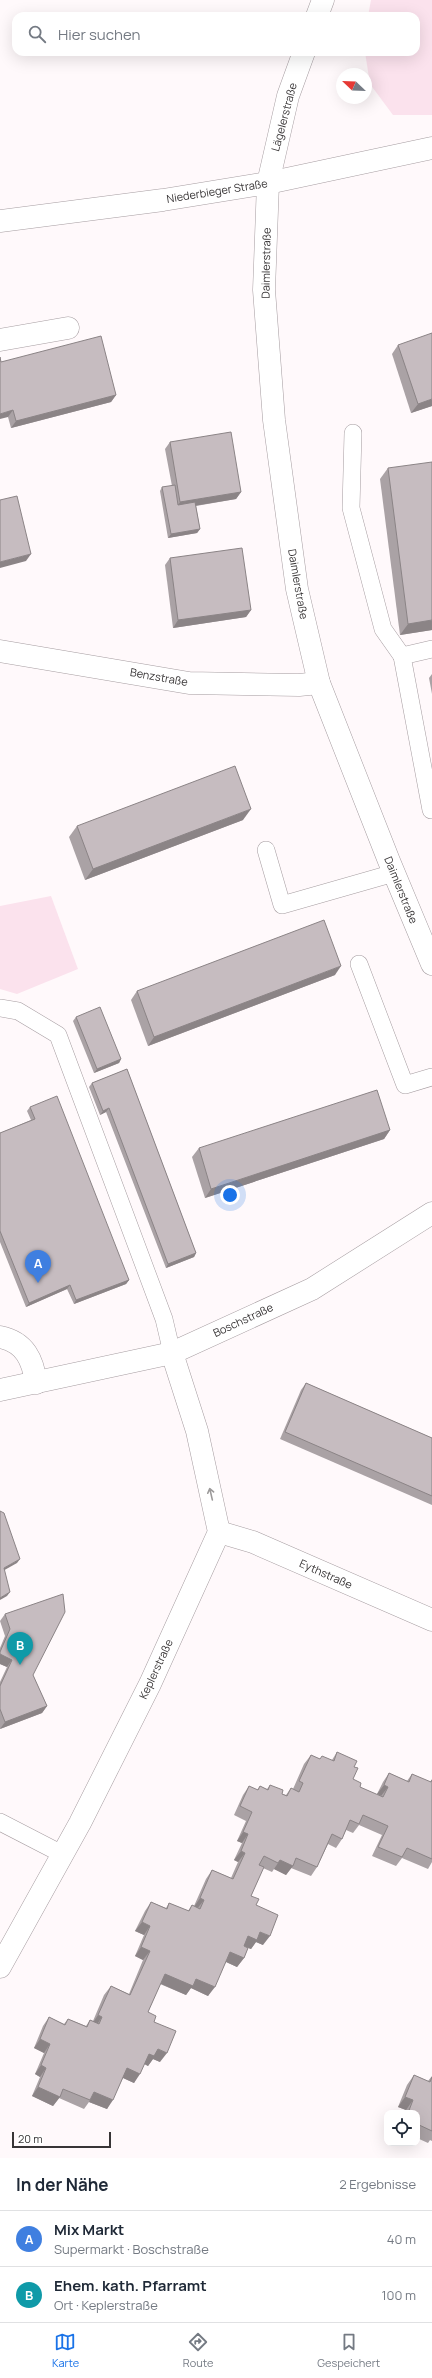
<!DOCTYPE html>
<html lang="de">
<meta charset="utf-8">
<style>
body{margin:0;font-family:Manrope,sans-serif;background:#f6f6f7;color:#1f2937}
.controls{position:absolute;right:12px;bottom:12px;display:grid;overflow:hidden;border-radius:8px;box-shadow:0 4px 16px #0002}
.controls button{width:36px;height:36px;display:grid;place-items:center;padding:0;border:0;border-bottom:1px solid #e0e1e3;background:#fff;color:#1f2937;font:20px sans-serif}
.compass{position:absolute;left:336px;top:68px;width:36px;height:36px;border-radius:50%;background:#fff;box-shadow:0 4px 16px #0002;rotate:293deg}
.scale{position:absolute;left:12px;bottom:10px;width:99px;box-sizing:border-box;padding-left:4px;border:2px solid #383536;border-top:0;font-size:11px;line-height:14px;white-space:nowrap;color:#383536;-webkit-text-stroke:3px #fff;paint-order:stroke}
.you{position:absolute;left:230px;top:1195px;width:14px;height:14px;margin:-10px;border:3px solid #fff;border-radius:50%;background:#1a73e8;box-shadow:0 0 0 6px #1a73e833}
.badge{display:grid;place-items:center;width:26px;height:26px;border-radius:50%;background:#1a73e8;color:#fff;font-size:13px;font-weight:700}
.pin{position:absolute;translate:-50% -33px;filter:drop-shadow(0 1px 2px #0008)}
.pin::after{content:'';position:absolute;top:21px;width:14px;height:12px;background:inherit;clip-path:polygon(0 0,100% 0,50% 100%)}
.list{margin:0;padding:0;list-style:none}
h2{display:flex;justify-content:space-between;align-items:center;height:52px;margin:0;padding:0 16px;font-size:17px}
h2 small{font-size:13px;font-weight:400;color:#747a83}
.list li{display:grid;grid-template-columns:26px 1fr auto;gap:12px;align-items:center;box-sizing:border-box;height:56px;padding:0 16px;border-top:1px solid #e0e1e3}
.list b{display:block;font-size:15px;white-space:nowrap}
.list p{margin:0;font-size:13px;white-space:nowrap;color:#747a83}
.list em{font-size:13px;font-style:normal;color:#747a83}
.icon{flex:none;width:22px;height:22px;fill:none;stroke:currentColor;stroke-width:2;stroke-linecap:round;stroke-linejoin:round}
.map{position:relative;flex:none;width:432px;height:2158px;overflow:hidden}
.search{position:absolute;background:#fff;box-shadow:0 4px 16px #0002;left:12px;right:12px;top:12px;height:44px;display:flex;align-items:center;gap:10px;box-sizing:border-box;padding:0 14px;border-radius:12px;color:#747a83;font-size:15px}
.sheet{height:164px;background:#fff}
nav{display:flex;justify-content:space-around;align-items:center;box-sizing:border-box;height:56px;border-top:1px solid #e0e1e3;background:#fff;font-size:11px;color:#747a83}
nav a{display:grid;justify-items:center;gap:2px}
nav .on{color:#1a73e8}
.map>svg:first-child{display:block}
.green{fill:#fbe2ed}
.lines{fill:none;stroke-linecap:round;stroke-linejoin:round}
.service-casing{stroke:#a69da1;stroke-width:18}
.minor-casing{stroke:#a69da1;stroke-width:23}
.secondary-casing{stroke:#a69da1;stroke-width:23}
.service{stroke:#fff;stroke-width:17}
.minor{stroke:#fff;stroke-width:22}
.secondary{stroke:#fff;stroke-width:22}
.wall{fill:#aaa2a5}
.shaded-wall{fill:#8b8486}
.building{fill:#c6bcc0;stroke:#8b8486}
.oneway{stroke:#9c9a9a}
.labels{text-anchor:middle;stroke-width:3;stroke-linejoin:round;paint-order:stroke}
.street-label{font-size:11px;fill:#383536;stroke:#fff}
</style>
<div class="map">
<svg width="432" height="2158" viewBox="0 0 432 2158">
<rect width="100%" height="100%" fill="#fff9fb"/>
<g class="green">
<path d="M371 0H432V115H393L370 84 365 52H416V16H368Z"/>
<path d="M51 896 78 969 17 994 0 989V906Z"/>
</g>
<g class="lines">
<defs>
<g id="service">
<path d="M353 433 351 508 383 629 402 656"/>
<path d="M431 810 402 656 432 649"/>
<path d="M266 850 282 905 394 873"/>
<path d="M359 964 405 1085 432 1077"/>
<path d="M0 1008 18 1011 58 1035 164 1319 172 1353"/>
<path d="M0 1822 62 1854"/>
</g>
<g id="minor">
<path d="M317 16 323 0"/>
<path d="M304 52 288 96 268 183 264 290 274 420 297 589 319 683 389 861 432 964"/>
<path d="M0 340 68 328"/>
<path d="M0 651 189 683 299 685 319 683"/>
<path d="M0 1337C25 1342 33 1360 36 1383"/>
<path d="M0 1390 172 1353 312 1289 432 1213"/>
<path d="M219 1532 253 1542 432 1620"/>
<path d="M0 1967 80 1823 150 1684 219 1532 197 1431 172 1353"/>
</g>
<path id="secondary" d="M0 221 163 200 268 183 432 148"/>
</defs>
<use href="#service" class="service-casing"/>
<use href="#minor" class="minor-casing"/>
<use href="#secondary" class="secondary-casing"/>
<use href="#service" class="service"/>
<use href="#minor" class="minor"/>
<use href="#secondary" class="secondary"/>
</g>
<g class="wall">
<path d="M398 345 432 406 411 413 392 354Z"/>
<path d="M1 362 116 395 111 402 11 428 8 417Z"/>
<path d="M170 442 241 492 236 499 196 506 200 529 197 533 168 538 160 491 162 487 172 486 165 449Z"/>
<path d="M388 468 432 630 400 635 380 479Z"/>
<path d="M170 558 251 610 246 617 173 628 165 565Z"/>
<path d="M432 674V694L429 678Z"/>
<path d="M243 820 85 880 69 837 77 826Z"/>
<path d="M335 975 148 1046 131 1000 137 991Z"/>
<path d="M76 1017 121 1059 119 1063 94 1073 73 1021Z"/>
<path d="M127 1069 196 1253 194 1257 166 1268 106 1112 100 1115 89 1087 92 1083Z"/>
<path d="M30 1107 129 1280 126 1284 74 1304 67 1289 26 1307 0 1242V1133L31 1120 27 1111Z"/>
<path d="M390 1130 384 1139 205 1198 192 1157 199 1148Z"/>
<path d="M306 1383 432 1438V1505L280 1439 301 1390Z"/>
<path d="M5 1614 47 1706 42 1713 0 1729V1682L7 1667 0 1664V1648L5 1636 0 1621Z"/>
<path d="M337 1752 354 1767 353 1779 360 1787 381 1797V1796L377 1794 383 1782 389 1773 407 1781 412 1774 430 1782 432 1779V1862L428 1869 402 1858 396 1866 372 1856 382 1835 359 1825 353 1833 346 1830 342 1839 336 1848 328 1844 317 1867 311 1876 291 1868 286 1875 274 1869 272 1872 263 1868 251 1896 256 1905 263 1945 256 1942 251 1949 248 1948 244 1958 237 1967 226 1962 208 1996 191 1988 186 1995 160 1984 148 2012 154 2022 160 2062 153 2059 148 2066 144 2064 134 2083 123 2078 107 2109 89 2102 84 2109 59 2098 53 2106 32 2096 40 2077 35 2074 44 2053 34 2048 43 2026 49 2017 64 2024 68 2019 86 2026 90 2020 93 2021 104 1995 111 1986 129 1994 143 1960 135 1956 144 1935 135 1931 145 1911 151 1902 166 1908 169 1903 188 1911 192 1905 194 1906 206 1879 212 1870 231 1878 238 1862 234 1860 242 1843 237 1841 246 1821 234 1815 243 1795 249 1786 257 1790 260 1786 267 1789 270 1785 282 1794 286 1795 291 1788 293 1789 304 1764 311 1755 320 1759 332 1760Z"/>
<path d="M414 2075 428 2081 432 2076V2141L430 2140 428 2143 417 2138V2113H405L406 2110 398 2107 407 2085Z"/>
</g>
<g class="shaded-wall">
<path d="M116 395 111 402 11 428 16 421Z"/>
<path d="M432 399V406L411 413 418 404Z"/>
<path d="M13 410 8 417 0 419V414Z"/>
<path d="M241 492 236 499 175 509 180 502Z"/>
<path d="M200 529 197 533 168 538 171 534Z"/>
<path d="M31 554 26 561 0 568V562Z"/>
<path d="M251 610 246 617 173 628 178 620Z"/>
<path d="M432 620V630L400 635 408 624Z"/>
<path d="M251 809 243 820 85 880 93 869Z"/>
<path d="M341 966 335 975 148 1046 154 1037Z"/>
<path d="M121 1059 119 1063 94 1073 97 1069Z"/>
<path d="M109 1108 106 1112 100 1115 103 1111Z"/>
<path d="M390 1130 384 1139 205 1198 211 1189Z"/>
<path d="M196 1253 194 1257 166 1268 168 1264Z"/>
<path d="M129 1280 126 1284 74 1304 76 1300Z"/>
<path d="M70 1285 67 1289 26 1307 29 1303Z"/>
<path d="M20 1559 17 1563 1 1572 4 1568Z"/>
<path d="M10 1592 7 1596 0 1600V1598Z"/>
<path d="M0 1654 12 1660 7 1667 0 1664Z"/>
<path d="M47 1706 42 1713 0 1729 5 1722Z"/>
<path d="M384 1785 388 1787 381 1796 377 1794Z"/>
<path d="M243 1832 248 1834 242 1843 237 1841Z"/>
<path d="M241 1851 245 1853 238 1862 234 1860Z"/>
<path d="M280 1860 293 1866 286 1875 274 1869Z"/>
<path d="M200 1898 204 1900 197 1909 194 1907Z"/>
<path d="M142 1922 150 1926 144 1935 135 1931Z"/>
<path d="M260 1932 270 1936 263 1945 256 1942 251 1949 242 1945 248 1936Z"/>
<path d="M141 1947 150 1951 143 1960 135 1956Z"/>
<path d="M230 1952 244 1958 237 1967 224 1961Z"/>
<path d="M165 1974 196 1979 215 1987 208 1996 191 1988 186 1995 159 1983Z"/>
<path d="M98 2015 102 2017 96 2026 92 2024Z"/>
<path d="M40 2039 50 2044 44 2053 34 2048Z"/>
<path d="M158 2049 167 2053 160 2062 153 2059 148 2066 143 2063 149 2054Z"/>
<path d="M41 2065 46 2068 40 2077 35 2074Z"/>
<path d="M127 2068 140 2074 134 2083 121 2077Z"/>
<path d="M38 2087 60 2097 53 2106 32 2096Z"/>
<path d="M94 2092 113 2100 107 2109 89 2102Z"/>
<path d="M405 2097 413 2100 406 2110 398 2107Z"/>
</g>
<g class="building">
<path d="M432 333V399L418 404 398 345Z"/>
<path d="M101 336 116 395 16 421 13 410 0 414V357L1 362Z"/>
<path d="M231 432 241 492 180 502 170 442Z"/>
<path d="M432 462V620L408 624 388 468Z"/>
<path d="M175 485 178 505 195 502 200 529 171 534 162 487Z"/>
<path d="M17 496 31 554 0 562V500Z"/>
<path d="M242 548 251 610 178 620 170 558Z"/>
<path d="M235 766 251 809 93 869 77 826Z"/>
<path d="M324 920 341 966 154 1037 137 991Z"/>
<path d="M100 1007 121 1059 97 1069 76 1017Z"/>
<path d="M127 1069 196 1253 168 1264 109 1108 103 1111 92 1083Z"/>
<path d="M377 1090 390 1130 211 1189 199 1148Z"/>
<path d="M57 1096 129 1280 76 1300 70 1285 29 1303 0 1231V1133L35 1119 30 1107Z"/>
<path d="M306 1383 432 1438V1496L285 1432Z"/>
<path d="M0 1511 4 1513 20 1559 4 1568 10 1592 0 1598Z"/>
<path d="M63 1594 65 1612 33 1675 47 1706 5 1722 0 1709V1686L12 1660 0 1654V1652L10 1629 5 1614Z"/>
<path d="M337 1752 357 1761 354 1767 358 1768 353 1779 361 1783 360 1787 383 1797 388 1787 384 1785 389 1773 409 1782 412 1774 431 1782 432 1780V1859L407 1848 402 1857 378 1847 388 1826 363 1815 359 1824 350 1820 342 1839 332 1834 317 1867 296 1858 293 1866 280 1860 278 1863 264 1856 259 1865 264 1867 251 1896 259 1899 256 1905 278 1915 270 1936 260 1932 257 1940 248 1936 244 1946 248 1948 244 1958 230 1952 215 1987 196 1979 193 1986 165 1974 148 2012 156 2016 154 2022 176 2031 167 2053 158 2049 154 2056 149 2054 140 2074 127 2068 113 2100 94 2092 90 2100 63 2089 60 2097 38 2087 46 2068 41 2065 50 2044 40 2039 49 2017 65 2025 68 2019 87 2027 90 2020 99 2024 102 2017 98 2015 111 1986 130 1995 150 1951 141 1947 150 1926 142 1922 151 1902 167 1909 169 1903 189 1911 192 1905 200 1909 204 1900 200 1898 212 1870 233 1879 245 1853 241 1851 248 1834 243 1832 252 1812 240 1806 249 1786 258 1790 260 1786 268 1790 270 1785 283 1790 282 1794 287 1796 291 1788 299 1792 303 1783 299 1781 311 1755 320 1759 322 1756 334 1761Z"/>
<path d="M414 2075 430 2082 432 2077V2131L417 2124V2113H408L413 2100 405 2097Z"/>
</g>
<defs><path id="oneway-shaft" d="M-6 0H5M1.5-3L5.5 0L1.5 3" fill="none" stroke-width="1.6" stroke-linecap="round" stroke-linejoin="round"/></defs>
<use class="oneway" href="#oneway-shaft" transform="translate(211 1494) rotate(-103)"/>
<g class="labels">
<g class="street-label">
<text transform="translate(284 117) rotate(-75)" y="4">Lägelerstraße</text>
<text transform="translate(217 191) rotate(-9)" y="4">Niederbieger Straße</text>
<text transform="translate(266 263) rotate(-89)" y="4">Daimlerstraße</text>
<text transform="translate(298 584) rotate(80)" y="4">Daimlerstraße</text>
<text transform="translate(159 677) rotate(10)" y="4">Benzstraße</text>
<text transform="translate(401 890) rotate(68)" y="4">Daimlerstraße</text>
<text transform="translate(243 1320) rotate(-25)" y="4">Boschstraße</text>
<text transform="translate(326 1574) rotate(24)" y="4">Eythstraße</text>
<text transform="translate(156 1669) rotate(-65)" y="4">Keplerstraße</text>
</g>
</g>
</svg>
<div class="controls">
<button><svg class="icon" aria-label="locate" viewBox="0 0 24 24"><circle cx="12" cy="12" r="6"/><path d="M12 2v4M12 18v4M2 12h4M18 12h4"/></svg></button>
</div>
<svg class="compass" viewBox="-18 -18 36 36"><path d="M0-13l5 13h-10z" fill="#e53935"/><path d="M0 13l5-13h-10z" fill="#747a83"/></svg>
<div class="scale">20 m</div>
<div class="you"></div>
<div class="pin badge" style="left:38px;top:1283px;background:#3f7fe0">A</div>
<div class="pin badge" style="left:20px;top:1665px;background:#0f9aa8">B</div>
<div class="search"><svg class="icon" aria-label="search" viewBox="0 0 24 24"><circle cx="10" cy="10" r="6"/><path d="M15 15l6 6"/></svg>Hier suchen</div>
</div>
<section class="sheet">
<h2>In der Nähe<small>2 Ergebnisse</small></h2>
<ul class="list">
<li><span class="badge" style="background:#3f7fe0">A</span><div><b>Mix Markt</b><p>Supermarkt · Boschstraße</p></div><em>40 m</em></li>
<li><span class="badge" style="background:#0f9aa8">B</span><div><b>Ehem. kath. Pfarramt</b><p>Ort · Keplerstraße</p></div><em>100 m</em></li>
</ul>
</section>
<nav>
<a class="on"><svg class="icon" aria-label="map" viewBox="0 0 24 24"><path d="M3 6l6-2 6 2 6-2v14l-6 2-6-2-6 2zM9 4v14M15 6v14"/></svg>Karte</a>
<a><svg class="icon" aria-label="directions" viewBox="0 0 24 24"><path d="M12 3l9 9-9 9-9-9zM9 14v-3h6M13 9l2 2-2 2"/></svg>Route</a>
<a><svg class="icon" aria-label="saved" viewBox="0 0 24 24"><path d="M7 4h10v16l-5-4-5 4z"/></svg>Gespeichert</a>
</nav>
